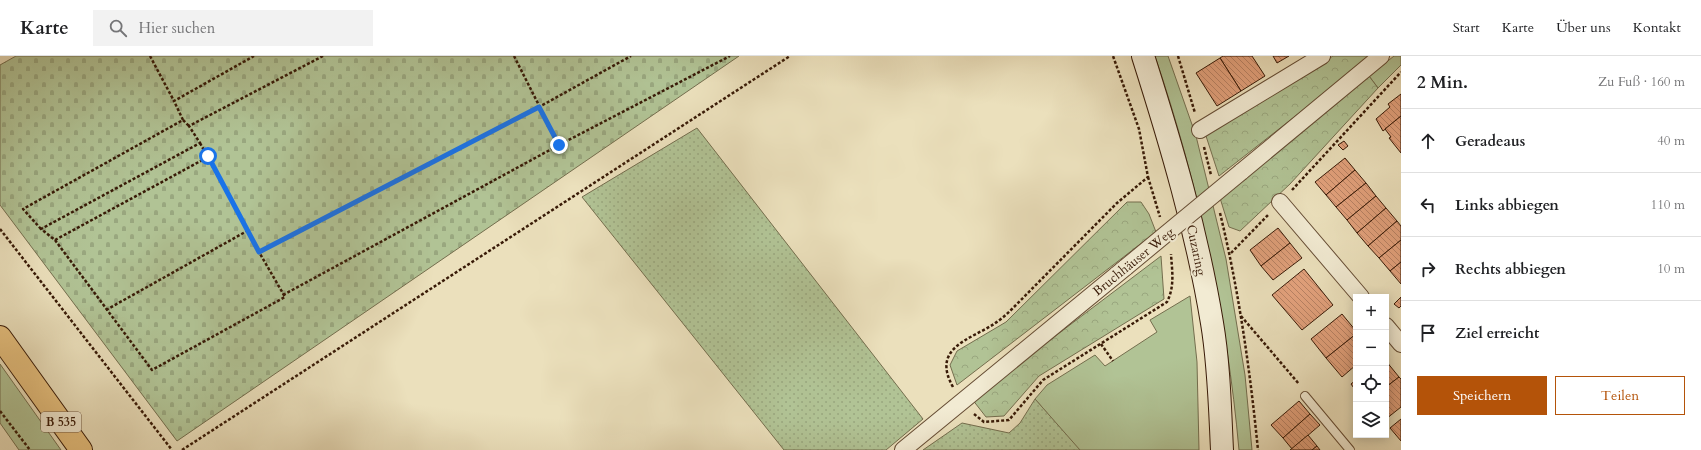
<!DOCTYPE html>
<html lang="de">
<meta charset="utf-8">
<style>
body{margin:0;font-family:Cardo,serif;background:#f2f2f2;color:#202124}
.controls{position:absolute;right:12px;bottom:12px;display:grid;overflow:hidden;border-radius:0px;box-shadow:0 2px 10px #0003}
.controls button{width:36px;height:36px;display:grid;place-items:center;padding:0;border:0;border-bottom:1px solid #e0e0e0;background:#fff;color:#202124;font:20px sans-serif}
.stop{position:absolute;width:12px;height:12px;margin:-9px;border:3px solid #1a73e8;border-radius:50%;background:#fff}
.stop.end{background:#1a73e8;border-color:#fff;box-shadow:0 1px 4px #0008}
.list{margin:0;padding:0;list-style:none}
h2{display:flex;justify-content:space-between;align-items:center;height:52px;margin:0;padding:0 16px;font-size:17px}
h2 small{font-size:13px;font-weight:400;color:#757577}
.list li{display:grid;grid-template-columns:26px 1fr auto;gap:12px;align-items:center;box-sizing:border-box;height:64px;padding:0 16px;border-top:1px solid #e0e0e0}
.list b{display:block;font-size:15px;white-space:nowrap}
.list em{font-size:13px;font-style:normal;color:#757577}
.actions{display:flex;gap:8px;padding:12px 16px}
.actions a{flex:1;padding:9px 0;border:1px solid #b45309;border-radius:0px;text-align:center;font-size:14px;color:#b45309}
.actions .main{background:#b45309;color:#fff}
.icon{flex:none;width:22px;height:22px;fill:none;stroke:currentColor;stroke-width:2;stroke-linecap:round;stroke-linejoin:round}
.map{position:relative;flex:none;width:1401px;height:394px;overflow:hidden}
header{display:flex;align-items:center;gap:24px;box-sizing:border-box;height:56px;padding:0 20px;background:#fff;border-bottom:1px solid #e0e0e0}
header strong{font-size:19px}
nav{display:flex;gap:22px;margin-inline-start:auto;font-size:14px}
.search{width:280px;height:36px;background:#f2f2f2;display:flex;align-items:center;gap:10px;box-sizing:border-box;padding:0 14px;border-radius:0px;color:#757577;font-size:15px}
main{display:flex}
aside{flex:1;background:#fff}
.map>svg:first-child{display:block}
.grass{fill:#b1c395;stroke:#746e4e}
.forest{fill:url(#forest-crowns);stroke:#746e4e}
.cemetery{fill:url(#cemetery-stones);stroke:#746e4e}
.park{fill:url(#park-dots);stroke:#746e4e}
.building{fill:url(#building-back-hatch);stroke:#381a07}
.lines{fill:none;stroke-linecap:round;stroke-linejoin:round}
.lane-casing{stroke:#654c34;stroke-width:10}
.street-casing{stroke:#654c34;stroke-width:18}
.secondary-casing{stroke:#381a07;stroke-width:24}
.primary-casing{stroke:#381a07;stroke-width:24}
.path{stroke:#381a07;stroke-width:2.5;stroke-dasharray:3 2;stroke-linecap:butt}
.lane{stroke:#f2ebd3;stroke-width:8}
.street{stroke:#f2ebd3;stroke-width:16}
.secondary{stroke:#f2ebd3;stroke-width:22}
.primary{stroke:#e6c07e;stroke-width:22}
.street-bridge-casing{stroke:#654c34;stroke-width:18;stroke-linecap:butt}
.street-bridge{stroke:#f2ebd3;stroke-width:16}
.route{stroke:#1a73e8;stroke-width:5}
.labels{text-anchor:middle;stroke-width:4;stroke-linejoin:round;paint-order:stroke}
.shield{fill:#f2ebd3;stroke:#705944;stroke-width:1}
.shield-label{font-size:12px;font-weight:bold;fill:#381a07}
.street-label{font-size:13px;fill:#381a07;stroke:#f2ebd3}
</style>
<header>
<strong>Karte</strong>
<div class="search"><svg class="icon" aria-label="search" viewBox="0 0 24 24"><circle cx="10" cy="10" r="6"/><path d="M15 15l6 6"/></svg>Hier suchen</div>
<nav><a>Start</a><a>Karte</a><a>Über uns</a><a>Kontakt</a></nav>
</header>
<main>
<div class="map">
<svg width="1401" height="394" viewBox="0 0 1401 394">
<defs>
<pattern id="forest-crowns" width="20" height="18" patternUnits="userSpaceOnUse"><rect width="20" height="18" fill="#b1c395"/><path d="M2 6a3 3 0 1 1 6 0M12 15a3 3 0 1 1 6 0" fill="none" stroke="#99a77f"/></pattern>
<pattern id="cemetery-stones" width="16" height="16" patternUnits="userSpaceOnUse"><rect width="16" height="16" fill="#b1c395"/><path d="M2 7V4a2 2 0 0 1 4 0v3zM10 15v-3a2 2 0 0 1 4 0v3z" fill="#99a77f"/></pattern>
<pattern id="park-dots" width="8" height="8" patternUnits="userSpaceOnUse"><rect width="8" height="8" fill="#b1c395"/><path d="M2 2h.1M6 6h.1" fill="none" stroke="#99a77f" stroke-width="1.8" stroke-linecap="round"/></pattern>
<pattern id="building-back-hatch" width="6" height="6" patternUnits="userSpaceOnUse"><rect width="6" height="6" fill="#e2a17c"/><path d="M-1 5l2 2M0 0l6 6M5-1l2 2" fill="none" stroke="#b88264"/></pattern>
</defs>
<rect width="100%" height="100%" fill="#ebe0bc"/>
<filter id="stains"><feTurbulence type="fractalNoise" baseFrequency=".005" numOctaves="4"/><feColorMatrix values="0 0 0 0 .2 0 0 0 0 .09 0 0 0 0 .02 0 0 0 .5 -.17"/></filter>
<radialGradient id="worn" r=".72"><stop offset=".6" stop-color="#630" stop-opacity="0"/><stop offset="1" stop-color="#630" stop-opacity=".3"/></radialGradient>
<g class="grass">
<path d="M1155 0H1168L1196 80 1226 203 1245 319 1252 394H1239C1227 260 1198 127 1155 0Z"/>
<path d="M1394 0H1401V9L1378 32 1369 20Z"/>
<path d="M1190 240 1197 306 1199 394H1079L1035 343 1047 329 1095 299 1105 310 1157 276 1150 264Z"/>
<path d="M0 308 61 394H19L0 367Z"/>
</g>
<g class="forest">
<path d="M1333 0H1372L1219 120 1206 80 1211 73Z"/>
<path d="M1369 20 1378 32 1290 128 1240 175 1229 171 1220 142Z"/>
<path d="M1127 146H1141L1149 158 1156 176 957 329 950 309 957 295 1006 266Z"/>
<path d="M1161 200 1164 243 1039 320 1004 360 986 361 972 343Z"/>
</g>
<path class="cemetery" d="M16 0H739L177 385 0 149V9Z"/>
<g class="park">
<path d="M697 72 923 363 886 394H784L582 141Z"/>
<path d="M1035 343 1080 394H923L962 367 1009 377 1020 367Z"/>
</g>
<g class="building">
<path d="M1223 0H1252L1265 20 1241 35 1220 2Z"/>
<path d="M1273 0H1289L1277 7Z"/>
<path d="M1220 2 1241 35 1217 50 1196 17Z"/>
<path d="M1401 38V60L1383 75 1376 63 1390 51 1388 48Z"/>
<path d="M1401 60V97L1389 82 1391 81 1385 73Z"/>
<path d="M1344 85 1348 90 1343 94 1338 89Z"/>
<path d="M1345 102 1355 114 1326 139 1315 126Z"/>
<path d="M1355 114 1366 127 1336 151 1326 139Z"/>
<path d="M1366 127 1376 140 1347 164 1336 151Z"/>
<path d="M1376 140 1386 152 1357 177 1347 164Z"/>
<path d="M1386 152 1397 165 1368 190 1357 177Z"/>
<path d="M1397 165 1401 170V184L1379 202 1368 190Z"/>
<path d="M1278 172 1290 187 1261 210 1250 194Z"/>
<path d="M1401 184V206L1390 215 1379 202Z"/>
<path d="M1290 187 1302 202 1273 224 1261 210Z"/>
<path d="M1401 206V228L1390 215Z"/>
<path d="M1304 213 1333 249 1302 274 1272 239Z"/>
<path d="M1401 241V250L1399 252 1394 248Z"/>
<path d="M1342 258 1356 275V278L1326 302 1311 283Z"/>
<path d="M1356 278V309L1342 321 1326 302Z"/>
<path d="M1386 305 1399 321 1386 331Z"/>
<path d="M1399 321 1401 323V351L1386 363V331Z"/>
<path d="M1356 324V335L1351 328Z"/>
<path d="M1299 345 1310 358 1283 382 1271 369Z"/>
<path d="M1310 358 1320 369 1292 393 1283 382Z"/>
<path d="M1401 363V385L1390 372Z"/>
<path d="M1308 379 1317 390 1312 394H1290Z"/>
<path d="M1317 390 1320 394H1312Z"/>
</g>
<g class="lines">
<defs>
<path id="lane" d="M1305 340 1350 394"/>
<g id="street">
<path d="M1200 74 1322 0"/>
<path d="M1241 116 1381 0"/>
<path d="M1280 146 1361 241"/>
<path d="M1386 270 1401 288"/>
<path d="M903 394 1126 211"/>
</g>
<path id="secondary" d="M1143 0C1171 88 1197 176 1212 267 1219 308 1220 353 1222 394"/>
<path id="primary" d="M0 281 81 394"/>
</defs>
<use href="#lane" class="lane-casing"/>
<use href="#street" class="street-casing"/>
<use href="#secondary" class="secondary-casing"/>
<use href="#primary" class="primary-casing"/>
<g class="path">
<path d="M150 0 174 45"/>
<path d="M323 0 189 70 200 87 41 173 55 184 152 314 285 241 259 196 539 51 631 0"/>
<path d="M514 0 559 89"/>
<path d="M1178 0 1195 57"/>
<path d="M183 64 174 45 254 0"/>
<path d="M200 87 259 196"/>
<path d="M1204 91 1211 119"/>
<path d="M1148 121 1160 161"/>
<path d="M1292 134 1401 16"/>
<path d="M1220 157C1239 235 1250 314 1258 394"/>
<path d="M0 173 172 394"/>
<path d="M41 173 23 153 183 64 189 70"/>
<path d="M55 184 208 101"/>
<path d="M1231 197 1268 159"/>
<path d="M283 239 559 89 730 0"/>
<path d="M106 254 247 175"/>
<path d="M1241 260 1299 328"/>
<path d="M1101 288 1113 305"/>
<path d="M953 331C931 292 969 284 994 268 1000 264 1006 259 1011 254L1117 147 1148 121 1139 73 1113 0"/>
<path d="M0 355 30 394"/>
<path d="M974 358 984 366 1009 364 1043 324 1167 246C1175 230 1172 215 1171 198"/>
<path d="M182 394 790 0"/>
</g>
<use href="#lane" class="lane"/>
<use href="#street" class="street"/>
<use href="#secondary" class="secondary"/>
<use href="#primary" class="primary"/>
<defs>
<path id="street-bridge" d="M1126 211 1241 116"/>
</defs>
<use href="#street-bridge" class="street-bridge-casing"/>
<use href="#street-bridge" class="street-bridge"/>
</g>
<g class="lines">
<path class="route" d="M208 100 259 196 539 51 559 89"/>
</g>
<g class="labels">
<rect class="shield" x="41" y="356" width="40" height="20" rx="3"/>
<g class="shield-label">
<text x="61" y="370">B 535</text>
</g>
<g class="street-label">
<text transform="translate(1197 194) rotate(78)" y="5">Cuzaring</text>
<text transform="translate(1133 205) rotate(-39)" y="5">Bruchhäuser Weg</text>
</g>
</g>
<rect width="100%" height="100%" filter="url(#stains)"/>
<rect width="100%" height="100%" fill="url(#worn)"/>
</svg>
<div class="controls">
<button>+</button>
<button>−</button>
<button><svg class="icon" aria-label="locate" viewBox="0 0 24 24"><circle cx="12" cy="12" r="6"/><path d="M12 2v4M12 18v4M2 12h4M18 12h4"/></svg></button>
<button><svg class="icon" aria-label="layers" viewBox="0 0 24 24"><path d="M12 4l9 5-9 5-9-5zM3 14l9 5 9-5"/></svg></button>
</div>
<div class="stop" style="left:208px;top:100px"></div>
<div class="stop end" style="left:559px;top:89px"></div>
</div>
<aside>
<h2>2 Min.<small>Zu Fuß · 160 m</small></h2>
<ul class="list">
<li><svg class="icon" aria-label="ahead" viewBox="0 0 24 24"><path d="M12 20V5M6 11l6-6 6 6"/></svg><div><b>Geradeaus</b></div><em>40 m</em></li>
<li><svg class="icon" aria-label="left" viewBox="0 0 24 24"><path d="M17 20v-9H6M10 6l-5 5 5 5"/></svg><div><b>Links abbiegen</b></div><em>110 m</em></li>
<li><svg class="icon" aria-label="right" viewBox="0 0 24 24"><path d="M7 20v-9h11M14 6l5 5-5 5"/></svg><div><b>Rechts abbiegen</b></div><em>10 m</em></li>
<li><svg class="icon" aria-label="arrive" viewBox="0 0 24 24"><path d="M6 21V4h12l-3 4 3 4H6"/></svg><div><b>Ziel erreicht</b></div></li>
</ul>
<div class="actions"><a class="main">Speichern</a><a>Teilen</a></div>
</aside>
</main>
